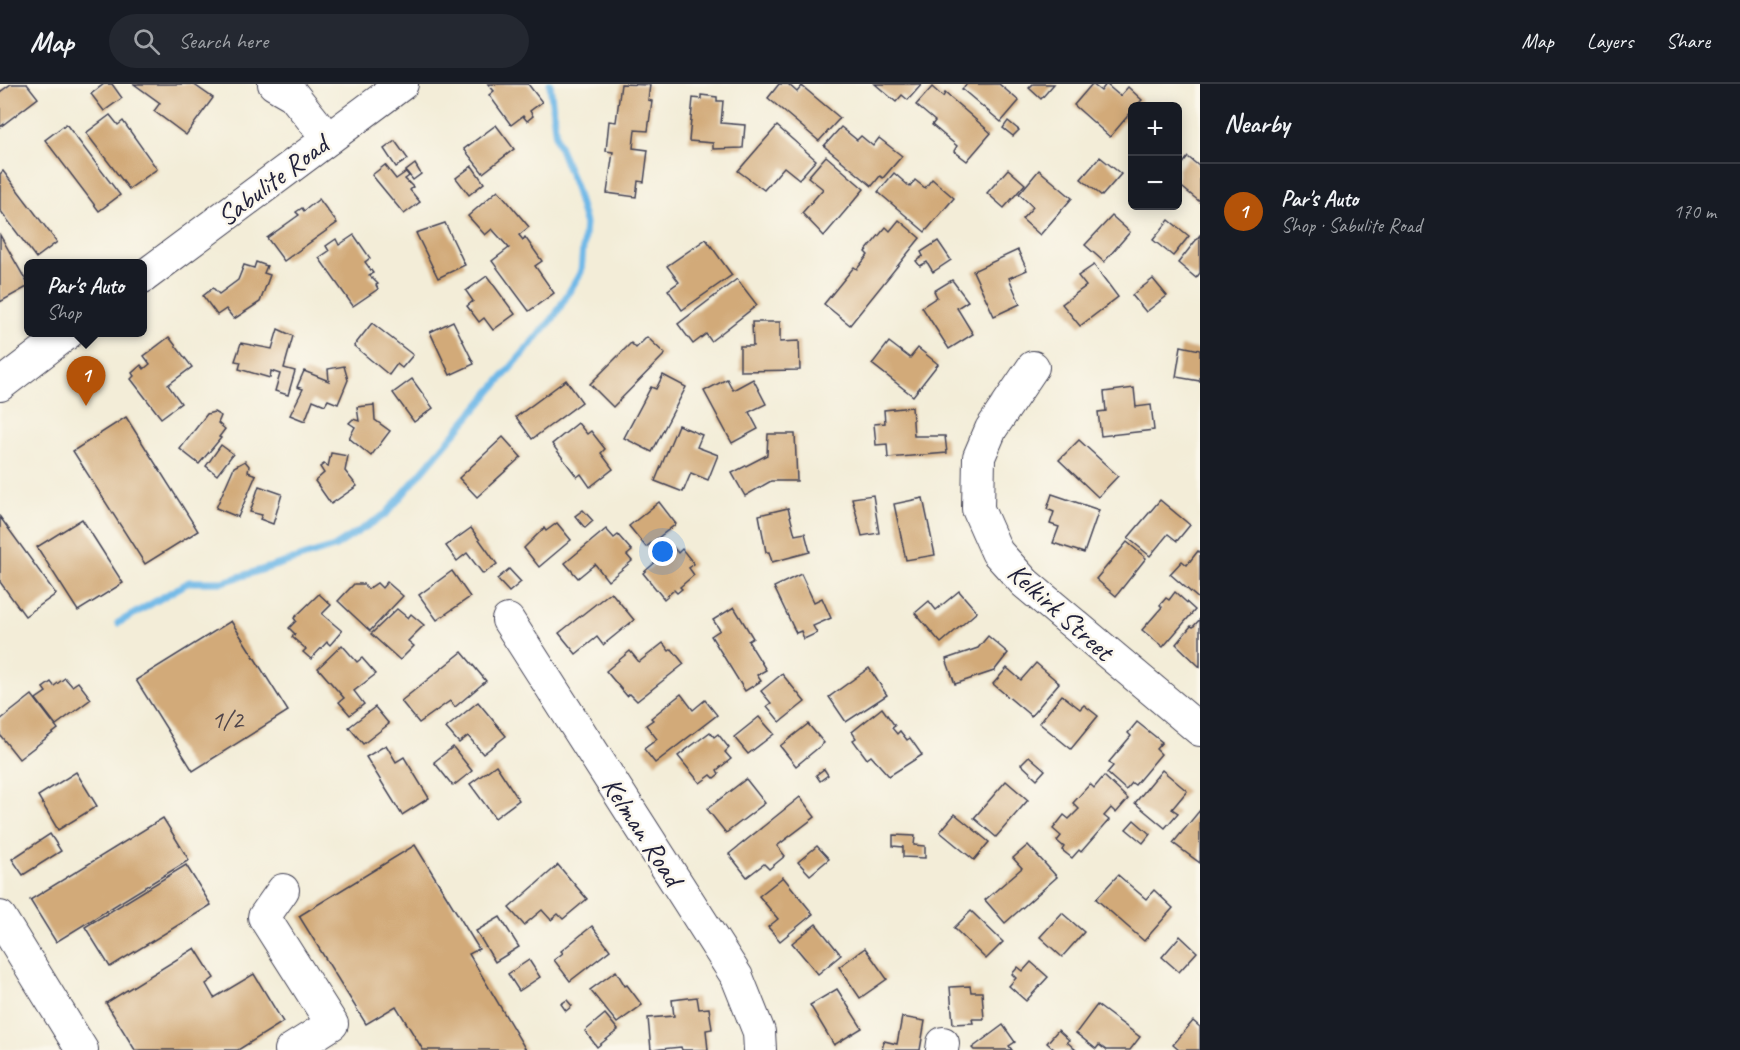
<!DOCTYPE html>
<meta charset="utf-8">
<style>
body{margin:0;font-family:Caveat,sans-serif;background:#242831;color:#f1f3f6}
.controls{position:absolute;right:18px;top:18px;display:grid;overflow:hidden;border-radius:9px;box-shadow:0 3px 15px #0003}
.controls button{width:54px;height:54px;display:grid;place-items:center;padding:0;border:0;border-bottom:2px solid #363941;background:#171b24;color:#f1f3f6;font:30px sans-serif}
.you{position:absolute;left:663px;top:468px;width:21px;height:21px;margin:-15px;border:4px solid #fff;border-radius:50%;background:#1a73e8;box-shadow:0 0 0 9px #1a73e833}
.badge{display:grid;place-items:center;width:39px;height:39px;border-radius:50%;background:#b45309;color:#fff;font-size:20px;font-weight:700}
.pin{position:absolute;translate:-50% -50px;filter:drop-shadow(0 2px 3px #0008)}
.pin::after{content:'';position:absolute;top:32px;width:21px;height:18px;background:inherit;clip-path:polygon(0 0,100% 0,50% 100%)}
.popup{position:absolute;left:24px;top:175px;width:123px;height:78px;box-sizing:border-box;display:grid;place-content:center;border-radius:9px;background:#171b24;filter:drop-shadow(0 2px 4px #0005);font-size:20px;white-space:nowrap;color:#9ea1a6}
.popup b{font-size:22px;color:#f1f3f6}
.popup::after{content:'';position:absolute;left:50%;top:100%;margin-left:-12px;border:12px solid transparent;border-top-color:#171b24}
.list{margin:0;padding:0;list-style:none}
h2{display:flex;justify-content:space-between;align-items:center;height:78px;margin:0;padding:0 24px;font-size:26px}
h2 small{font-size:20px;font-weight:400;color:#9ea1a6}
.list li{display:grid;grid-template-columns:39px 1fr auto;gap:18px;align-items:center;box-sizing:border-box;height:96px;padding:0 24px;border-top:2px solid #363941}
.list b{display:block;font-size:22px;white-space:nowrap}
.list p{margin:0;font-size:20px;white-space:nowrap;color:#9ea1a6}
.list em{font-size:20px;font-style:normal;color:#9ea1a6}
.icon{flex:none;width:33px;height:33px;fill:none;stroke:currentColor;stroke-width:2;stroke-linecap:round;stroke-linejoin:round}
.map{position:relative;flex:none;width:1200px;height:966px;overflow:hidden}
header{display:flex;align-items:center;gap:36px;box-sizing:border-box;height:84px;padding:0 30px;background:#171b24;border-bottom:2px solid #363941}
header strong{font-size:28px}
nav{display:flex;gap:33px;margin-inline-start:auto;font-size:21px}
.search{width:420px;height:54px;background:#242831;display:flex;align-items:center;gap:15px;box-sizing:border-box;padding:0 21px;border-radius:33px;color:#9ea1a6;font-size:22px}
main{display:flex}
aside{flex:1;background:#171b24}
.map>svg:first-child{display:block}
.lines{fill:none;stroke-linecap:round;stroke-linejoin:round}
.stream{stroke:#6eb8e7;stroke-width:7}
.building{fill:#d2aa79}
.minor-casing{stroke:#414053;stroke-width:34}
.minor{stroke:#fff;stroke-width:32}
.labels{text-anchor:middle;stroke-width:5;stroke-linejoin:round;paint-order:stroke}
.number-label{font-size:26px;fill:#4e444a}
.street-label{font-size:28px;fill:#22223b;stroke:#fbf7ec}
</style>
<header>
<strong>Map</strong>
<div class="search"><svg class="icon" aria-label="search" viewBox="0 0 24 24"><circle cx="10" cy="10" r="6"/><path d="M15 15l6 6"/></svg>Search here</div>
<nav><a>Map</a><a>Layers</a><a>Share</a></nav>
</header>
<main>
<div class="map">
<svg width="1200" height="966" viewBox="0 0 1200 966">
<rect width="100%" height="100%" fill="#fbf7ec"/>
<filter id="ink" filterUnits="userSpaceOnUse"><feTurbulence type="fractalNoise" baseFrequency=".0167" numOctaves="2"/><feDisplacementMap in="SourceGraphic" scale="12" xChannelSelector="R" yChannelSelector="G"/><feConvolveMatrix kernelMatrix="1 2 1 2 8 2 1 2 1" color-interpolation-filters="sRGB"/></filter>
<filter id="wash" filterUnits="userSpaceOnUse"><feTurbulence type="fractalNoise" baseFrequency=".008" numOctaves="4" result="noise"/><feDisplacementMap in="SourceGraphic" scale="24" xChannelSelector="R" yChannelSelector="G"/><feGaussianBlur stdDeviation="1.35" result="paint"/><feColorMatrix in="noise" values="0 0 0 0 0 0 0 0 0 0 0 0 0 0 0 0 0 1.4 0 .05"/><feComposite in="paint" operator="in"/></filter>
<g filter="url(#wash)">
<rect width="100%" height="100%" fill="#f3edd8"/>
<g class="lines">
<path class="stream" d="M118 539 189 498H223L334 463 386 430 554 233 581 188 585 139 575 103 556 54 550 0"/>
</g>
<g id="blocks">
<g class="building">
<path d="M11 0H27L38 14 0 43V8Z"/>
<path d="M104 0H112L122 14 104 27 91 10Z"/>
<path d="M134 0H193L213 14 186 51 154 27 160 19Z"/>
<path d="M488 0H528L542 18 530 27 533 32 527 37 523 32 511 41 489 11 494 7Z"/>
<path d="M621 0 650 1 648 16 652 17 648 47 635 46 633 64 648 66 644 98 638 97 636 113 607 109 613 68 606 67 609 37 616 38Z"/>
<path d="M779 0H788L797 8 802 2 840 34 819 57 768 14Z"/>
<path d="M875 0H922L908 16 902 11 896 18Z"/>
<path d="M967 0H999L1019 17 1001 38 962 5Z"/>
<path d="M1033 0H1054L1041 15 1029 4Z"/>
<path d="M1092 0 1101 7 1106 0 1120 12 1128 3 1142 16 1136 22H1132V27L1110 53 1074 21Z"/>
<path d="M932 3 943 13 945 9 991 49 967 77 954 67 957 62 932 41 935 37 916 21Z"/>
<path d="M701 11 717 13V17H723L721 39 745 41 743 64 713 65V59L689 57 693 14 701 15Z"/>
<path d="M110 31 118 41 123 37 157 85 129 105 86 49Z"/>
<path d="M1008 37 1019 46 1013 52 1003 44Z"/>
<path d="M66 40 120 111 99 127 45 56Z"/>
<path d="M496 41 514 65 483 89 464 65Z"/>
<path d="M777 42 816 76 799 95 784 83 764 106 738 87Z"/>
<path d="M841 43 857 56 861 52 873 62 879 54 902 72 883 94 880 92 872 102 824 62Z"/>
<path d="M395 57 408 75 396 83 384 65Z"/>
<path d="M826 72 864 105 824 152 802 129 823 105 808 93Z"/>
<path d="M1100 73 1121 90 1102 112 1081 95Z"/>
<path d="M1188 73 1200 83V118L1178 100V86Z"/>
<path d="M415 80 421 90 413 96 406 87Z"/>
<path d="M385 81 396 95 406 88 409 92 405 95 413 103 410 106 420 118 404 130 372 91Z"/>
<path d="M472 82 484 99 469 111 456 94Z"/>
<path d="M1008 85 1025 100 1004 124 987 109Z"/>
<path d="M1039 86 1072 114 1040 151 1022 135 1033 123 1019 110Z"/>
<path d="M3 87 57 158 36 174 0 126V90Z"/>
<path d="M894 89 910 103 915 96 925 104 932 95 954 114 925 148 878 108Z"/>
<path d="M498 106 529 143 519 151 523 156 525 153 542 177 535 182 554 209 529 227 492 177 509 164 492 145 485 151 468 132Z"/>
<path d="M319 115 337 139 284 177 267 154 299 131 296 128 302 124 304 127Z"/>
<path d="M1112 132 1130 148 1104 178 1085 161Z"/>
<path d="M899 136 920 154 850 241 824 220 854 183 857 185 868 171 865 168 886 143 890 147Z"/>
<path d="M1169 136 1189 152 1173 172 1153 156Z"/>
<path d="M445 139 465 181 438 194 416 149Z"/>
<path d="M0 151 29 202 0 218Z"/>
<path d="M354 151 370 174 365 178 373 189 369 191 378 200 376 201 378 205 353 222 319 174 329 167 326 162 336 155 339 161Z"/>
<path d="M1200 151V189L1196 194 1178 179Z"/>
<path d="M706 155 732 191 682 226 668 206 679 198 667 182Z"/>
<path d="M938 157 951 176 933 188 927 178 920 182 916 177 923 172 921 168Z"/>
<path d="M1018 166 1027 186 1009 194 1020 220 994 232 973 187Z"/>
<path d="M256 178 267 182 264 189 270 191 260 218 234 235 226 225 217 231 203 212 213 204 219 210 238 196 244 181 254 184Z"/>
<path d="M1094 181 1118 213 1080 242 1062 220 1086 202 1078 192Z"/>
<path d="M487 192 515 230 493 246 484 234 479 238 467 222 473 217 466 207Z"/>
<path d="M737 195 757 221 711 257 706 250 693 260 678 240Z"/>
<path d="M1153 195 1167 212 1146 228 1132 211Z"/>
<path d="M952 196 968 217 957 224 973 250 949 265 922 223 937 213 934 207Z"/>
<path d="M453 237 474 280 450 291 430 248Z"/>
<path d="M752 238H780V258L799 257 800 286 740 287V262H753Z"/>
<path d="M372 239 413 271 402 284 397 280 389 291 354 262Z"/>
<path d="M278 245 293 252 284 284 295 287 288 311 275 307 280 290 271 287 270 294 239 285 241 278 235 277 241 259 272 265Z"/>
<path d="M169 253 192 283 168 301 181 319 161 334 131 295 134 292 132 289 141 281 144 285 150 280 144 272Z"/>
<path d="M647 253 665 270 613 323 590 300 631 259 636 264Z"/>
<path d="M889 258 910 274 918 264 938 280 913 312 872 280Z"/>
<path d="M1181 262 1200 266V297L1176 293Z"/>
<path d="M344 282 348 296 338 320 328 316 325 321 313 316 305 337 290 331 303 305 297 303 304 287 329 297 328 285Z"/>
<path d="M663 291 686 303 652 368 624 354 651 303 656 305Z"/>
<path d="M412 295 433 324 414 338 393 309Z"/>
<path d="M727 295 733 306 753 295 766 320 749 328 758 345 732 359 704 307Z"/>
<path d="M566 296 582 318 532 355 516 333Z"/>
<path d="M1134 304 1136 323 1151 321 1154 346 1101 352 1098 328 1106 327 1104 308Z"/>
<path d="M374 321 375 336 390 347 371 372 349 354 355 343 349 339 353 335 359 337 357 323Z"/>
<path d="M912 323 914 352H945L947 369 888 374 887 360 876 361 874 340 885 339 884 326Z"/>
<path d="M214 328 221 332 218 339 225 345 219 353 221 354 199 380 180 365 207 330Z"/>
<path d="M126 333 198 447 145 480 73 367Z"/>
<path d="M578 339 587 350 591 347 605 365 601 369 613 385 590 403 581 390 577 393 552 360Z"/>
<path d="M678 341 702 351 697 363 718 371 708 396 691 389 683 408 655 397Z"/>
<path d="M768 350H795L797 397H771L745 412 732 389 767 371Z"/>
<path d="M503 353 521 373 477 413 459 394Z"/>
<path d="M1079 356 1118 392 1098 413 1059 376Z"/>
<path d="M221 361 233 370 217 391 206 382Z"/>
<path d="M331 369 348 372 345 387 357 402 331 420 315 397 324 389 320 383 324 380 328 383Z"/>
<path d="M245 377 249 382 248 388 256 391 238 433 216 424 234 383Z"/>
<path d="M259 402 282 410 273 440 260 435 262 431 250 428Z"/>
<path d="M1052 410 1099 426 1084 469 1053 459 1059 443 1050 440 1054 428 1047 425Z"/>
<path d="M873 411 879 449 862 452 852 414Z"/>
<path d="M923 414 935 471 906 476 894 420Z"/>
<path d="M1160 416 1190 441 1177 457 1168 450 1150 472 1128 454Z"/>
<path d="M659 418 676 440 646 463 629 442Z"/>
<path d="M788 424 795 451 805 449 810 468 772 478 769 468H766L759 431Z"/>
<path d="M583 426 593 437 585 444 575 432Z"/>
<path d="M0 433 56 510 25 532 0 498Z"/>
<path d="M82 435 123 499 78 527 37 463Z"/>
<path d="M557 439 571 456 539 483 524 464 544 444 546 447Z"/>
<path d="M471 444 497 480 483 490 467 469 457 477 446 462Z"/>
<path d="M606 445 614 454 618 451 632 467 627 471 632 477 608 497 595 480 578 494 565 479Z"/>
<path d="M1127 458 1146 474 1116 512 1096 495Z"/>
<path d="M673 463 678 469 682 465 694 480 689 484 694 491 680 503 682 505 677 509 674 506 664 515 643 489Z"/>
<path d="M1198 467 1200 469V516L1170 490 1182 477 1187 481Z"/>
<path d="M509 485 521 498 509 508 497 495Z"/>
<path d="M452 487 470 513 437 536 419 511Z"/>
<path d="M801 490 814 518 822 514 831 534 813 542 817 549 804 555 801 547 796 549 774 503Z"/>
<path d="M387 498 403 512 370 547 338 517 354 500H363L368 505 377 499 382 504Z"/>
<path d="M959 507 977 528 941 559 915 529 929 517 936 526Z"/>
<path d="M611 508 634 536 603 561 597 553 576 570 559 549Z"/>
<path d="M1175 508 1195 526 1163 563 1142 546 1162 523 1160 521 1166 514 1169 516Z"/>
<path d="M319 510 331 521 322 530 342 547 330 561 327 558 311 575 303 568 306 565 292 553 295 550 289 544 296 537 294 534Z"/>
<path d="M734 523 753 554 748 557 766 586 757 591 761 597 745 607 711 552 720 546 713 536Z"/>
<path d="M397 525 408 534 411 530 424 541 408 557 414 562 400 576 371 550Z"/>
<path d="M1200 535V583L1176 560 1191 542 1193 543Z"/>
<path d="M231 537 288 627 193 687 136 596Z"/>
<path d="M988 552 1008 569 994 587 955 600 946 575 978 564Z"/>
<path d="M663 559 669 567 672 565 684 580 637 617 630 610 627 612 606 587 630 567 639 578Z"/>
<path d="M342 561 357 578 362 574 376 590 354 607 364 620 350 631 339 618 344 614 318 584Z"/>
<path d="M462 568 486 597 455 623 450 617 419 639 401 617Z"/>
<path d="M1036 579 1059 599 1031 632 993 600 1007 584 1021 596Z"/>
<path d="M869 584 887 611 846 638 829 613Z"/>
<path d="M782 590 805 618 780 638 767 622 771 619 761 607Z"/>
<path d="M65 594 72 602 78 598 91 615 56 641 36 615 46 608 43 604 51 598 54 602Z"/>
<path d="M681 610 693 626 705 616 717 631 655 679 644 665 657 655 646 641 653 636 651 634Z"/>
<path d="M32 611 58 645 19 675 0 651V636Z"/>
<path d="M1062 611 1080 625 1084 621 1098 632 1071 665 1039 639Z"/>
<path d="M478 618 506 652 483 670 468 652 459 659 446 644Z"/>
<path d="M375 623 389 640 363 660 349 643Z"/>
<path d="M882 624 895 642 892 644 897 650 900 647 907 656 910 654 922 671 889 692 871 672 867 675 853 656 856 654 852 648Z"/>
<path d="M759 633 774 650 748 670 734 653Z"/>
<path d="M1137 638 1162 658 1156 665 1161 670 1135 701 1132 699 1126 706 1107 689 1113 682 1109 678 1131 652 1128 649Z"/>
<path d="M808 640 824 659 796 682 780 662Z"/>
<path d="M710 648 714 653 718 650 729 664 725 668 731 675 717 686 719 690 714 694 711 691 700 699 678 672Z"/>
<path d="M386 661 396 678 404 673 429 714 402 731 366 673Z"/>
<path d="M453 663 472 687 453 702 434 678Z"/>
<path d="M1029 672 1045 686 1037 695 1021 680Z"/>
<path d="M496 681 519 716 495 734 470 700Z"/>
<path d="M824 685 828 691 820 697 816 691Z"/>
<path d="M1162 686 1187 707 1172 725 1178 729 1165 744 1135 719Z"/>
<path d="M76 688 97 722 58 746 38 712Z"/>
<path d="M1104 692 1128 715 1116 729 1111 724 1104 732 1109 736 1081 768 1079 766 1072 774 1062 766 1064 763 1057 757 1061 752 1053 745 1064 731 1069 735 1079 725 1073 719 1090 700 1094 704Z"/>
<path d="M746 695 765 719 726 749 707 725Z"/>
<path d="M1006 697 1028 716 996 753 974 734Z"/>
<path d="M800 713 815 733 777 762 785 772 769 785 764 780 747 793 729 770Z"/>
<path d="M1200 726V779L1173 759Z"/>
<path d="M955 730 989 758 974 776 940 748Z"/>
<path d="M163 734 189 776 56 858 30 816Z"/>
<path d="M1134 736 1150 750 1143 759 1126 745Z"/>
<path d="M50 750 61 767 23 791 12 775Z"/>
<path d="M893 751 915 752 914 761 925 762V774L903 773V763L893 762Z"/>
<path d="M415 761 479 865 469 870 526 966H423L396 922 366 940 299 832Z"/>
<path d="M1028 761 1057 793 1005 839 985 816 1022 784 1013 774Z"/>
<path d="M817 762 829 775 810 791 798 778Z"/>
<path d="M186 781 211 821 110 883 85 843Z"/>
<path d="M558 781 587 815 563 835 558 830 551 836 542 826 524 841 509 824Z"/>
<path d="M1118 791 1146 815 1154 806 1173 824 1144 857 1096 815Z"/>
<path d="M783 793 813 830 780 857 768 843 778 835 759 812Z"/>
<path d="M971 827 1003 858 986 875 954 844Z"/>
<path d="M1062 829 1084 848 1062 873 1040 853Z"/>
<path d="M500 833 519 863 495 878 476 847Z"/>
<path d="M816 840 841 871 818 890 792 859Z"/>
<path d="M592 842 610 866 570 897 554 876 563 869 561 867Z"/>
<path d="M1180 852 1197 868 1179 888 1162 873Z"/>
<path d="M195 864 214 894 206 900 214 914 254 890 283 938 238 966H135L106 919Z"/>
<path d="M865 864 887 895 860 914 839 883Z"/>
<path d="M529 876 540 893 519 907 508 890Z"/>
<path d="M1031 878 1048 893 1026 917 1009 902 1016 894 1012 890 1018 883 1023 887Z"/>
<path d="M616 887 625 902 627 901 642 921 617 939 590 906Z"/>
<path d="M970 902 971 908H982L984 935H972L973 939 953 940 950 903Z"/>
<path d="M837 905 862 944 834 961 810 921Z"/>
<path d="M697 913 699 925 709 924 712 945 706 946 708 966H682L681 963 651 966 648 934 674 932 672 916Z"/>
<path d="M567 916 572 922 566 927 561 920Z"/>
<path d="M1097 921 1140 953 1130 966H1106L1099 961 1096 965 1076 949Z"/>
<path d="M605 930 618 946 597 963 585 947Z"/>
<path d="M902 933 925 937 920 966H882L884 957 897 960Z"/>
<path d="M1193 937 1200 943V966H1179L1173 961Z"/>
<path d="M1003 941 1015 958 1009 962 1012 966H974L972 964Z"/>
<path d="M1058 946 1069 956 1067 958 1076 966H1055L1047 959Z"/>
</g>
</g>
</g>
<g filter="url(#ink)">
<use href="#blocks" fill-opacity="0" stroke="#414053" stroke-width="1.5"/>
<g class="lines">
<defs>
<g id="minor">
<path d="M274 0 293 11 328 55"/>
<path d="M143 193 402 0"/>
<path d="M1033 283 991 345 979 373 978 425 997 468 1025 499 1200 646"/>
<path d="M0 301 69 248"/>
<path d="M508 536 737 893 759 948 760 966"/>
<path d="M283 806 264 833 332 940 291 966"/>
<path d="M0 833 82 966"/>
<path d="M942 966 943 959"/>
</g>
</defs>
<use href="#minor" class="minor-casing"/>
<use href="#minor" class="minor"/>
</g>
</g>
<g class="labels">
<g class="number-label">
<text x="227" y="644">1/2</text>
</g>
<g class="street-label">
<text transform="translate(272 96) rotate(-37)" y="10">Sabulite Road</text>
<text transform="translate(1061 527) rotate(42)" y="10">Kelkirk Street</text>
<text transform="translate(643 747) rotate(57)" y="10">Kelman Road</text>
</g>
</g>
</svg>
<div class="controls">
<button>+</button>
<button>−</button>
</div>
<div class="you"></div>
<div class="pin badge" style="left:86px;top:322px">1</div>
<div class="popup"><b>Par's Auto</b>Shop</div>
</div>
<aside>
<h2>Nearby<small></small></h2>
<ul class="list">
<li><span class="badge">1</span><div><b>Par's Auto</b><p>Shop · Sabulite Road</p></div><em>170 m</em></li>
</ul>
</aside>
</main>
